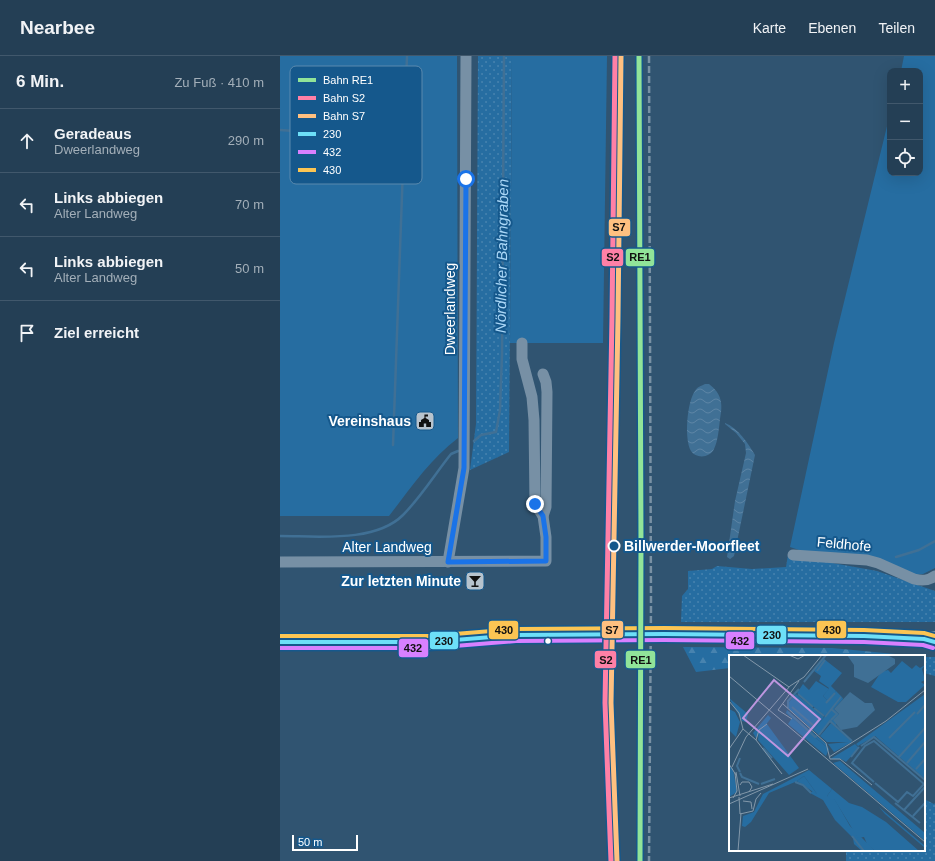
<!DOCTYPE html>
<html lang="de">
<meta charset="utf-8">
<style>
body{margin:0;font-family:Arial,sans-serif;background:#2c465b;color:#f1f3f6}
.controls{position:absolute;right:12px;top:12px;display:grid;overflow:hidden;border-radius:8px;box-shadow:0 4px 16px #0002}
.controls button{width:36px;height:36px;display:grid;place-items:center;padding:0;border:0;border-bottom:1px solid #41586c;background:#243f55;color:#f1f3f6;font:20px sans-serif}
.scale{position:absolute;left:12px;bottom:10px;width:66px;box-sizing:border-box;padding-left:4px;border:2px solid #fff;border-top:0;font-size:11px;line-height:14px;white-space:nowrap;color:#fff;-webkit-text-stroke:3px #15588c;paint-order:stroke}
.stop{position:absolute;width:12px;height:12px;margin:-9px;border:3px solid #1a73e8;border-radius:50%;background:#fff}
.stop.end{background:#1a73e8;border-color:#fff;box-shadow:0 1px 4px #0008}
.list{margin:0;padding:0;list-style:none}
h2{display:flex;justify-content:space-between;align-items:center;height:52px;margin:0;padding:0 16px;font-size:17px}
h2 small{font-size:13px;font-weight:400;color:#a3afb9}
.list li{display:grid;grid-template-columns:26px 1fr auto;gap:12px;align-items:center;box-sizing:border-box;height:64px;padding:0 16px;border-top:1px solid #41586c}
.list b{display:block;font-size:15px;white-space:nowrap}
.list p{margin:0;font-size:13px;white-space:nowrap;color:#a3afb9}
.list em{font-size:13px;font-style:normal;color:#a3afb9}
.icon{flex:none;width:22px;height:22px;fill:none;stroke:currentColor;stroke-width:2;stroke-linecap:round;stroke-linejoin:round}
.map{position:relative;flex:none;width:655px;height:805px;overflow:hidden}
header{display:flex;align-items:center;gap:24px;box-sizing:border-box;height:56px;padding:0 20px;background:#243f55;border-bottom:1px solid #41586c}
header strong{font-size:19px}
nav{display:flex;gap:22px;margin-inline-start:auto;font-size:14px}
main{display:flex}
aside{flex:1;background:#243f55}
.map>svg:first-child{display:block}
.grass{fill:url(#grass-dots)}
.forest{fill:url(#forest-firs)}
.green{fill:#266da1}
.water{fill:url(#water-waves)}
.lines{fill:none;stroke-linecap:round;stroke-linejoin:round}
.stream{stroke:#407095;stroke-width:2.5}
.minor{stroke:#7790a5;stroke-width:11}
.major{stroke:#7690a3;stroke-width:14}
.rail{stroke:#7991a4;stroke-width:2.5;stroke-dasharray:7 3;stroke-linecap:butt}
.major-bridge{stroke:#7690a3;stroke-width:14}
.bus-1-casing{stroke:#15588c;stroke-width:7}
.bus-2-casing{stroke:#15588c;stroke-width:7}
.bus-3-casing{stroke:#15588c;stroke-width:7}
.bus-1{stroke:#6ddff8;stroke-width:4}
.bus-2{stroke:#d880ff;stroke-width:4}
.bus-3{stroke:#fcc553;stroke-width:4}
.rail-1-casing{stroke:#15588c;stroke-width:8}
.rail-2-casing{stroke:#15588c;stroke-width:8}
.rail-3-casing{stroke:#15588c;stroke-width:8}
.rail-1{stroke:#91e499;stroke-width:5}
.rail-2{stroke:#ff80a6;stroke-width:5}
.rail-3{stroke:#ffc080;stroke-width:5}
.route{stroke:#1a73e8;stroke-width:5}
.stop-dot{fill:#15588c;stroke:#fff;stroke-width:2}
.bus-dot{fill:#fff;stroke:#15588c;stroke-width:1.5}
.labels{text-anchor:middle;stroke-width:4;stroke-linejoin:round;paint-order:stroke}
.street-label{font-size:14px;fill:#fff;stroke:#15588c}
.poi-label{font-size:14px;font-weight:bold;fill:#fff;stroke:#15588c;text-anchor:end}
.stop-label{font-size:14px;font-weight:bold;fill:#fff;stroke:#15588c;text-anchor:start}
.water-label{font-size:15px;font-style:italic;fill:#aad7f7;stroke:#15588c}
.inset-river{fill:none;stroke:#407095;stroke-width:2}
.inset-road{fill:none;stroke:#8398aa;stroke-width:1}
.view{fill:#bd96df;fill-opacity:0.15;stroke:#bd96df;stroke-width:2}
.inset-edge{fill:none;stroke:#fff;stroke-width:2}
.key{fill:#15588c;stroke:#5b8aae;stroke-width:1}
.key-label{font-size:11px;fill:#fff}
.line-badge{stroke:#15588c;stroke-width:1.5}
.pale-badge-label{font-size:11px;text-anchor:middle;font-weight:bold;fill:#111}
</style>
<header>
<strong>Nearbee</strong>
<nav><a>Karte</a><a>Ebenen</a><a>Teilen</a></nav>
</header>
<main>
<aside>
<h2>6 Min.<small>Zu Fuß · 410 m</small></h2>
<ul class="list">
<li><svg class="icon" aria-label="ahead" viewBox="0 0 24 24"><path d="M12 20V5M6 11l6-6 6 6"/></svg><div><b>Geradeaus</b><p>Dweerlandweg</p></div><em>290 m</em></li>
<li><svg class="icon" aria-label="left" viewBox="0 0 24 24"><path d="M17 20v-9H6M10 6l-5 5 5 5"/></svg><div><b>Links abbiegen</b><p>Alter Landweg</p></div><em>70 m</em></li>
<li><svg class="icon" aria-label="left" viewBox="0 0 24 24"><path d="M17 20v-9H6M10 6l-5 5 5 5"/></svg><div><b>Links abbiegen</b><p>Alter Landweg</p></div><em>50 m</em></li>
<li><svg class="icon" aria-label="arrive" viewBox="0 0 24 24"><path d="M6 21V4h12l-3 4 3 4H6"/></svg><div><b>Ziel erreicht</b></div></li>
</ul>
</aside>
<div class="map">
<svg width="655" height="805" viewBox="0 0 655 805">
<defs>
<pattern id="grass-dots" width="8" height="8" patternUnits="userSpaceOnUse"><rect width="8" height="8" fill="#266da1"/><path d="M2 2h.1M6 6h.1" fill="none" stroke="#4783af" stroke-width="1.8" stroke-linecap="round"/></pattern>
<pattern id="forest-firs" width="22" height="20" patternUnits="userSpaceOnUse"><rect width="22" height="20" fill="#266da1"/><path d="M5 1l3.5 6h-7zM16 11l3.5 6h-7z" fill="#4783af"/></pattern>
<pattern id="water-waves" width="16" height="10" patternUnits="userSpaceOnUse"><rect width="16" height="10" fill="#407095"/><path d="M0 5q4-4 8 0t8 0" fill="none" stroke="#5d85a5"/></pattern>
</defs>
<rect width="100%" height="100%" fill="#305471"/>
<g class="grass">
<path d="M198 0H232L229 396 190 414 196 368Z"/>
<path d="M508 499 597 515 655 535V566H401L402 540 408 533V515L432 513 437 510 472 513 506 511Z"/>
<path d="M644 601H655V620L644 617Z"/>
<path d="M646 744 654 748 655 747V805H566V794H644V746Z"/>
</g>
<path class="forest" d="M403 591 552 592 636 600H450V612L416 616Z"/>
<g class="green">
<path d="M0 0H177L178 382C150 403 130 433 109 460H0Z"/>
<path d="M232 0H327L323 287H230Z"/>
<path d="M624 0H655V512L643 518 634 519 525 496 510 491 554 287 610 58V117H640V15H621Z"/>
</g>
<g class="water">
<path d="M425 328H429C442 338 443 348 440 363 439 372 438 385 434 393 430 402 416 403 411 395 404 383 407 346 415 335 417 331 421 330 425 328Z"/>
<path d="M445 367C458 372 468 387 475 399L454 500 450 503 447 501 455 445 466 397 465 388 456 377 445 368Z"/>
</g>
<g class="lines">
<g class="stream">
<path d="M0 74 28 76"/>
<path d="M38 76 112 75"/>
<path d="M194 385 201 379 216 376 220 354 222 298 224 0"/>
<path d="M113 389 127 0"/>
<path d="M0 480C37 480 95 487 123 459 141 441 155 418 171 398L178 395"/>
<path d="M616 501 639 494 655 485"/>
</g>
<g class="minor">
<path d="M263 318 266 326 267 336 266 451 263 460"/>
<path d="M513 499 587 504 598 507 634 523C642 525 648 525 655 520"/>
<path d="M0 506 266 505V481L263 460 255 448 254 364 252 341 242 303V287"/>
<path d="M168 506 184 412 186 0"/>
</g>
<g class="major">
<path d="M384 578 584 580 644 583 655 582"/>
<path d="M0 586H150L236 579H302"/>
</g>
<path class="rail" d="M369 0 371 548 369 805"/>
<path class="major-bridge" d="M302 579 384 578"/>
<defs>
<path id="bus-1" d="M0 586H150L236 579 384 578 584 580 644 583 655 586"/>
<path id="bus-2" d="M0 592H150L236 585 384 584 584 586 643 589 653 592"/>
<path id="bus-3" d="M0 580H150L236 573 384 572 584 574 644 577 655 580"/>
</defs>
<use href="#bus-1" class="bus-1-casing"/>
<use href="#bus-2" class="bus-2-casing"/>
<use href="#bus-3" class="bus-3-casing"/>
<use href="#bus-1" class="bus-1"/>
<use href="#bus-2" class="bus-2"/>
<use href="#bus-3" class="bus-3"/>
<defs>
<path id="rail-1" d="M359 0 361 485 360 805"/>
<path id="rail-2" d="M331 805 325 647 332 261 335 0"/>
<path id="rail-3" d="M337 805 331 647 338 261 341 0"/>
</defs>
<use href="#rail-1" class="rail-1-casing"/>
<use href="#rail-2" class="rail-2-casing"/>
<use href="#rail-3" class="rail-3-casing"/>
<use href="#rail-1" class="rail-1"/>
<use href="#rail-2" class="rail-2"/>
<use href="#rail-3" class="rail-3"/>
</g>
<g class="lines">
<path class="route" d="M186 123 184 412 168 506 266 505V481L263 460 255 448"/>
</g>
<defs>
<symbol id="civic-square" viewBox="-11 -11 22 22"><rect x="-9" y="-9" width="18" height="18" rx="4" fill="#b7c3cd" stroke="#15588c"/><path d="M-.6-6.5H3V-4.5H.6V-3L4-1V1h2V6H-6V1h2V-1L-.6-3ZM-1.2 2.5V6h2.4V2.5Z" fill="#111"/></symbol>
<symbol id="bar-square" viewBox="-11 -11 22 22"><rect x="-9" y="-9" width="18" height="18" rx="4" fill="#b7c3cd" stroke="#15588c"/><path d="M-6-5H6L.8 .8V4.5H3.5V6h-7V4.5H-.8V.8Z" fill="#111"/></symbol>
</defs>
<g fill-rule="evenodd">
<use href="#civic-square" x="134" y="354" width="22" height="22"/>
<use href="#bar-square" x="184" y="514" width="22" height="22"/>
</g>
<circle class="stop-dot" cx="334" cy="490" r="5.5"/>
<circle class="bus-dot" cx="268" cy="585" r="3.5"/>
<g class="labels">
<g class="street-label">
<text transform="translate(170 253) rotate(-90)" y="5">Dweerlandweg</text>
<text transform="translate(564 488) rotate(5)" y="5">Feldhofe</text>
<text x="107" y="496">Alter Landweg</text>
</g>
<g class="poi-label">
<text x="131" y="370">Vereinshaus</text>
<text x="181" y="530">Zur letzten Minute</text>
</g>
<g class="stop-label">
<text x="344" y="495">Billwerder-Moorfleet</text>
</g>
<g class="water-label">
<text transform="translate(222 200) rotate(-89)" y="5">Nördlicher Bahngraben</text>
</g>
</g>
<g transform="translate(449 599)">
<rect width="196" height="196" fill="#305471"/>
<path d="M95 4 113 18 102 31 107 36 99 46 94 41 100 33 90 26 92 21 85 16ZM173 6 183 14 187 10 191 13 196 10 193 14 196 25 192 27 196 30 177 47H169L142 32 152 17 159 15 162 18ZM196 39V124L146 81 129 91 127 89ZM113 42 114 44 105 54 110 59 107 70 112 75 101 67 90 80 84 75ZM0 43 19 59 17 67 13 66ZM0 54 6 57 11 67 7 82 0 75ZM58 55 97 89 100 94 57 58ZM39 60 42 63 27 83 24 78ZM102 68 123 87 105 97 99 89 119 87H98L91 81ZM126 89 130 93 117 107 112 104H101ZM0 110 4 114 8 137 0 142ZM80 115 103 134 98 141 105 143 121 171 146 196H133L125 189 124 183 106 165 94 145 81 138 84 136 88 139 75 121 68 126 72 129 66 127 40 138 22 167 16 172 13 171 14 161 25 157 34 139ZM150 152 196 191V193L156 159Z" fill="#266da1"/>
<path d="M103 134 120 148 133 152 157 167 190 196H146L138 189 135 182 129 183 105 144 102 145 98 141Z" fill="#266da1"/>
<path d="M87 26 100 34 94 41 98 45 107 36 113 42 96 61 68 38 74 29 80 35ZM67 39 95 62 84 75 60 54 59 48ZM63 63 100 94 97 101 59 69ZM38 69 70 113 60 120 29 85 30 76ZM111 106 196 178V186L104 108ZM75 121 88 139H87L68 126Z" fill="#266da1"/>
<path d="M118 0H158L166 4V9L139 28 125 22V10ZM121 37 136 48H143L146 55 128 72 112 75 104 65 110 59 105 54Z" fill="#407095"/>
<path class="inset-river" d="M88 16 96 5M75 27 97 0M69 39 84 52M97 48 106 38M63 52 86 72M59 53V46L70 34M85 53 95 61M59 57 86 82 88 81M188 59 196 50M96 62 112 42M102 65 108 59 102 54M90 80 101 66 123 86M160 83 186 57M132 91 145 82 196 125M34 93 43 103M122 102 130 92M170 102 196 73M11 103 8 111 11 117M178 108 196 87M187 114 196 104M11 118 13 122 30 129M66 127 74 130 82 138M145 127 123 108 136 91 145 86 195 129 184 141 178 137 169 147 146 128M32 129 46 124M166 148 191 168M175 155 196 132M184 161 196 148M123 181 135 196"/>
<path class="inset-road" d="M14 0 60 32M60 0 69 4 76 0M0 21 196 187M0 46 10 58 14 74M54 49 97 88 101 104H111L143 130M63 64 49 55 70 26M14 74 27 85 53 119M27 85 30 75 38 69M0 94 14 74M100 102 157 66 196 35M0 109 7 120M3 112 17 82 61 31 75 22 93 0M7 117 11 141M11 130 13 127H20L23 132 20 137M10 142 11 159M0 143 44 129M4 143 8 136 6 118M14 146 22 147 23 154M0 149 79 114M11 159 24 156 27 144 32 138M9 196 12 158"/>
<path class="view" d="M45 25 91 64 59 101 14 63Z"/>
<rect width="196" height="196" class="inset-edge"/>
</g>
<rect x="10" y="10" width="132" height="118" rx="6" class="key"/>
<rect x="18" y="22" width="18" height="4" fill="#91e499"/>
<rect x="18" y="40" width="18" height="4" fill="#ff80a6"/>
<rect x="18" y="58" width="18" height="4" fill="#ffc080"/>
<rect x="18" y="76" width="18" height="4" fill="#6ddff8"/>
<rect x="18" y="94" width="18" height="4" fill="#d880ff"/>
<rect x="18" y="112" width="18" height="4" fill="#fcc553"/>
<g class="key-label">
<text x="43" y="28">Bahn RE1</text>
<text x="43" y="46">Bahn S2</text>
<text x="43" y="64">Bahn S7</text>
<text x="43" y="82">230</text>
<text x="43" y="100">432</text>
<text x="43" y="118">430</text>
</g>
<g class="line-badge">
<rect x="328" y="162" width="23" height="19" rx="4" fill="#ffc080"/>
<rect x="345" y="192" width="30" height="19" rx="4" fill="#91e499"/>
<rect x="321" y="192" width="23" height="19" rx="4" fill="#ff80a6"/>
<rect x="536" y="564" width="31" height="19" rx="4" fill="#fcc553"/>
<rect x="321" y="564" width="23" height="19" rx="4" fill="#ffc080"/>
<rect x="208" y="564" width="31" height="20" rx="4" fill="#fcc553"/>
<rect x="476" y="569" width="31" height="20" rx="4" fill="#6ddff8"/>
<rect x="445" y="575" width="30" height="19" rx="4" fill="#d880ff"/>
<rect x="149" y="575" width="30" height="19" rx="4" fill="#6ddff8"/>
<rect x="118" y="582" width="31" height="20" rx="4" fill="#d880ff"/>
<rect x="345" y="594" width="31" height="19" rx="4" fill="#91e499"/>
<rect x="314" y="594" width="23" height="19" rx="4" fill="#ff80a6"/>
</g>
<g class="pale-badge-label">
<text x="339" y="175">S7</text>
<text x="360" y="205">RE1</text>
<text x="333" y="205">S2</text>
<text x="552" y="578">430</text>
<text x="332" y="578">S7</text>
<text x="224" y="578">430</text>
<text x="492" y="583">230</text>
<text x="460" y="589">432</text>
<text x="164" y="589">230</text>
<text x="133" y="596">432</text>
<text x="361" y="608">RE1</text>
<text x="326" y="608">S2</text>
</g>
</svg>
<div class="controls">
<button>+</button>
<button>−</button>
<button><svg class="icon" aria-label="locate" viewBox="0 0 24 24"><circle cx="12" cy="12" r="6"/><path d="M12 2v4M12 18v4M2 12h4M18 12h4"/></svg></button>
</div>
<div class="scale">50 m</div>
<div class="stop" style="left:186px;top:123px"></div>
<div class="stop end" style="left:255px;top:448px"></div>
</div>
</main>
